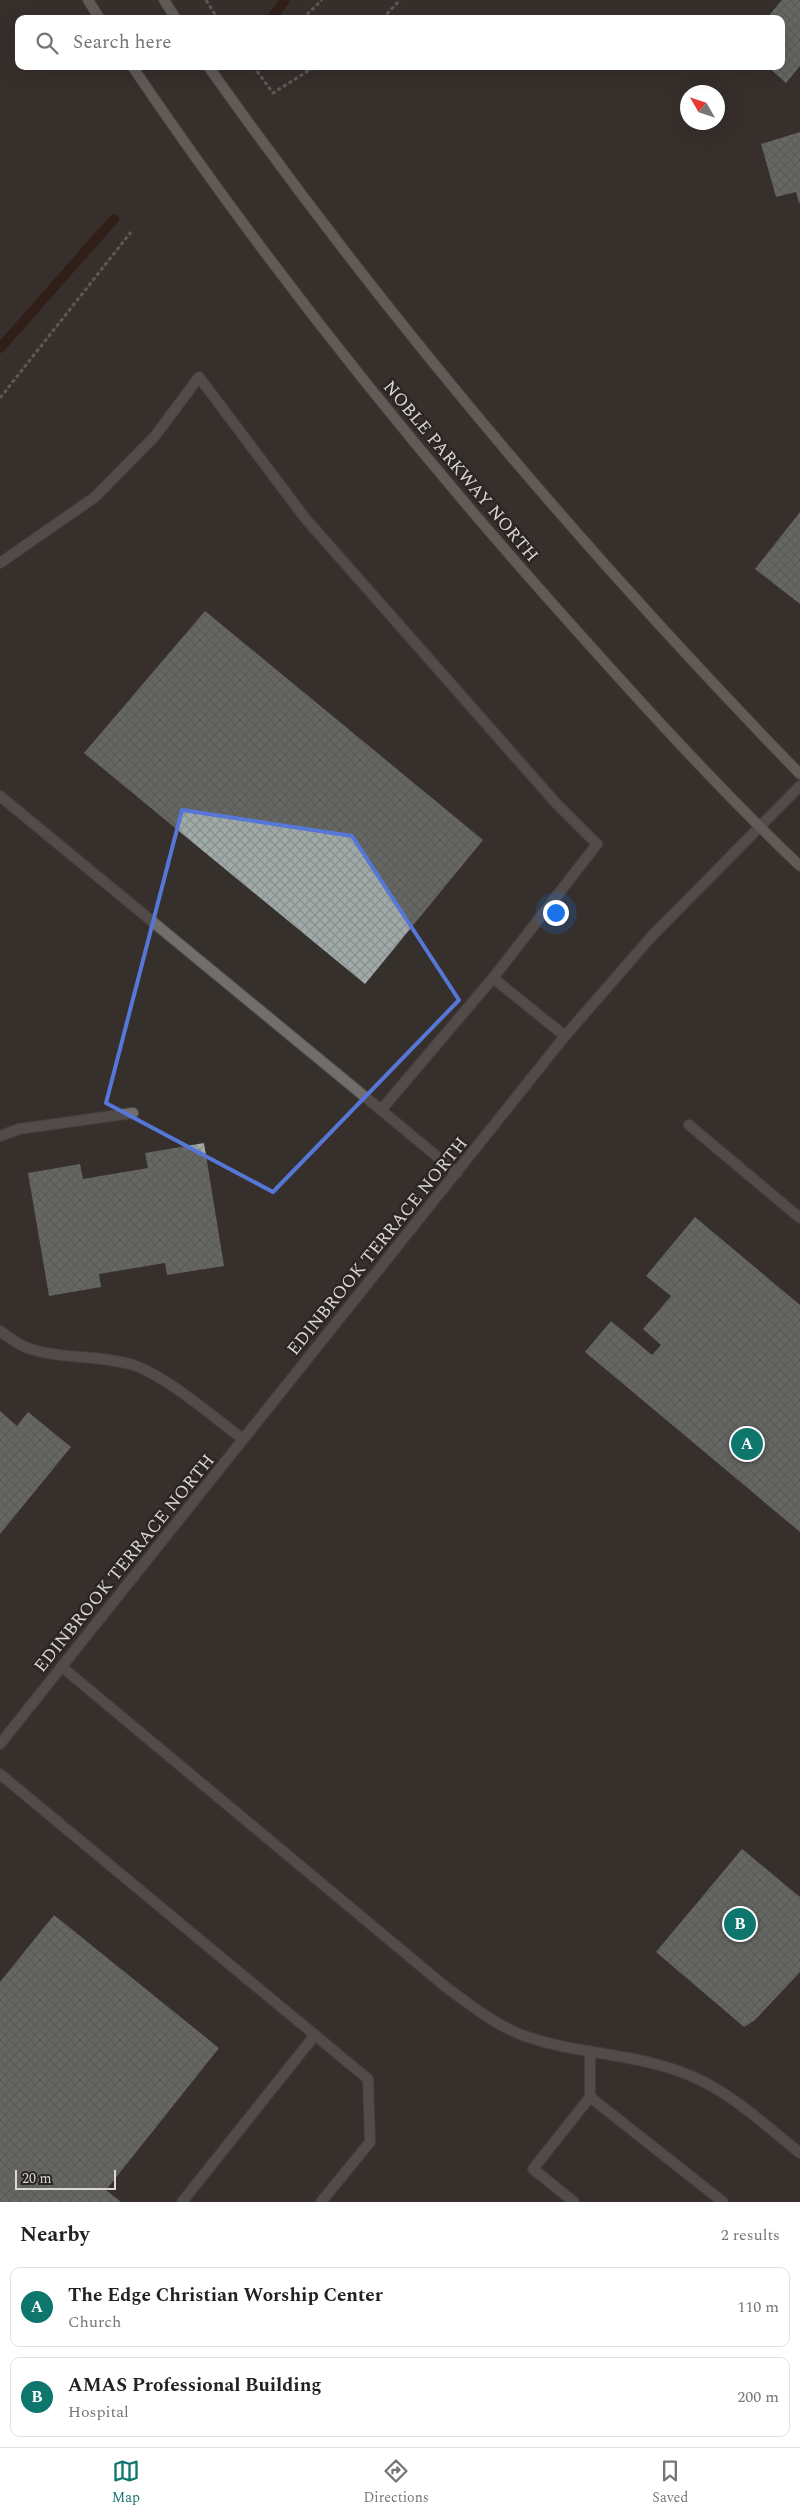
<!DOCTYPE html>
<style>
body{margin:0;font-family:Spectral,serif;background:#f6f6f6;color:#222}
.compass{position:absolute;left:680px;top:85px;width:45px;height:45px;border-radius:50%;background:#fff;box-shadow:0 5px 20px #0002;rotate:309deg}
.scale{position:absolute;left:15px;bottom:12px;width:101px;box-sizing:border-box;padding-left:5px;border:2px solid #dad6d4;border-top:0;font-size:14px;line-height:18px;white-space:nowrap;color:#dad6d4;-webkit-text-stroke:4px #2c2623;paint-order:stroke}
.you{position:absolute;left:555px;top:912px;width:18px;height:18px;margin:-12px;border:4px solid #fff;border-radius:50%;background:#1a73e8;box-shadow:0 0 0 8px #1a73e833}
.badge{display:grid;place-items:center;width:32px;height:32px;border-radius:50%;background:#0f766e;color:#fff;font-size:16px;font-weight:700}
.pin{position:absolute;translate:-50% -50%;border:2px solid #fff;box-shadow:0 1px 5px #0006}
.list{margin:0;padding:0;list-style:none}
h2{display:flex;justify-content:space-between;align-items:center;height:65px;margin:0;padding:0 20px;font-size:21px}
h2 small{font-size:16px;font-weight:400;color:#767676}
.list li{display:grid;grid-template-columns:32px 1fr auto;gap:15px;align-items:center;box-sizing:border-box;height:80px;margin:0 10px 10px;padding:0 10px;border:1px solid #e0e0e0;border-radius:10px}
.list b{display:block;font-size:19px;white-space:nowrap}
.list p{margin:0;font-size:16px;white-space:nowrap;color:#767676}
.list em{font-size:16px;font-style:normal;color:#767676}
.icon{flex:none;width:28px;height:28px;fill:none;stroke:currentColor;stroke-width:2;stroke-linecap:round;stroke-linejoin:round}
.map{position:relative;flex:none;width:800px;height:2202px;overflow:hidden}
.search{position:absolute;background:#fff;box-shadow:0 5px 20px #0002;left:15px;right:15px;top:15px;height:55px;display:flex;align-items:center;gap:12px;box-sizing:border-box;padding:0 18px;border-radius:10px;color:#767676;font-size:19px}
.sheet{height:245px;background:#fff}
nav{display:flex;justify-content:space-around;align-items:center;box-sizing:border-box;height:70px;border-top:1px solid #e0e0e0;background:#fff;font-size:14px;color:#767676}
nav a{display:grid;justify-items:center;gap:2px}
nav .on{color:#0f766e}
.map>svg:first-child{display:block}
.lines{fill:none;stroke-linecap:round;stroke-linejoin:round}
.stream{stroke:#290d00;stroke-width:10}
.building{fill:url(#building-cross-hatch)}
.service-casing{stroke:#544e4a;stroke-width:12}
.minor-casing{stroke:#544e4a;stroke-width:12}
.tertiary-casing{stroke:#544e4a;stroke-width:12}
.secondary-casing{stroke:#544e4a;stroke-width:12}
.path{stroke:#8f8a87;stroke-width:3;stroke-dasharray:4 2.5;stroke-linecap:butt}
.service{stroke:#726e6d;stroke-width:10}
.minor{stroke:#726e6d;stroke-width:10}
.tertiary{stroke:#726e6d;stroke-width:10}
.secondary{stroke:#96918e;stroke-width:10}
.marked{fill:none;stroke:#5677d7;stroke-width:4;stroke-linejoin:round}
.labels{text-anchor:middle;stroke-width:5;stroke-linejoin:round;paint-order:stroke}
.street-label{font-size:18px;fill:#dad6d4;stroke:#2c2623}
</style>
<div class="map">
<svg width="800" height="2202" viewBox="0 0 800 2202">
<defs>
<pattern id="building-cross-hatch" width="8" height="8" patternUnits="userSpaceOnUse" patternTransform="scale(1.25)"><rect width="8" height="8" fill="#a0aaa8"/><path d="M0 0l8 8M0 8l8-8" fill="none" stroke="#88908e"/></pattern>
</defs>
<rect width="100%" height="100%" fill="#36302c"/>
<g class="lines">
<g class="stream">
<path d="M271 19 285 0"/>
<path d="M0 348 114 219"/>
</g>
</g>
<g class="building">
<path d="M782 0H800V66L786 83 767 66H781V19H766Z"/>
<path d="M800 132V203H799L796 192 776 197 761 144Z"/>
<path d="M800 512V604L755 569Z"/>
<path d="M205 611 483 840 365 984 84 753Z"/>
<path d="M204 1143 224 1266 167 1275 165 1263 99 1274 101 1287 49 1296 28 1173 80 1164 83 1179 148 1168 145 1153Z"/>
<path d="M695 1217 800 1305V1532L585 1352 611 1321 652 1355 661 1345 643 1329 671 1296 646 1276Z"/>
<path d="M0 1411 17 1426 28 1412 71 1447 0 1534Z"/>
<path d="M742 1849 800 1897V1972L755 2020 744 2027 656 1952Z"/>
<path d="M54 1915 219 2048 106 2190 121 2202H0V1982Z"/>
</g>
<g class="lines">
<defs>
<g id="service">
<path d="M0 563 95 497 155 436 199 377 305 518 555 802 597 844 493 978 381 1110 0 796"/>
<path d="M493 978 565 1036"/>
<path d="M381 1110 457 1173"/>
<path d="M689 1125 800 1218"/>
<path d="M0 1136 19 1129 133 1113"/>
<path d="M0 1774 368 2079 370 2142 321 2202"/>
<path d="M590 2051V2097L723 2202"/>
<path d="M182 2202 315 2035"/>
<path d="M574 2202 533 2169 590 2097"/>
</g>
<g id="minor">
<path d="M0 1331C7 1336 15 1342 23 1346 53 1360 101 1354 136 1366 170 1379 213 1417 243 1439"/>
<path d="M62 1667 447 1988C471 2005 496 2026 525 2036 579 2055 638 2053 691 2076 732 2093 766 2126 800 2153"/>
</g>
<path id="tertiary" d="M0 1744 565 1036 651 937 800 786"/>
<g id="secondary">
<path d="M88 0 100 19"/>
<path d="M164 0 176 19"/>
<path d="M132 66C259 254 401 433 552 603 632 693 713 783 800 866"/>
<path d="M208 66C386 318 585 553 800 774"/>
</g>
</defs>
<use href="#service" class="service-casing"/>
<use href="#minor" class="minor-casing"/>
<use href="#tertiary" class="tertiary-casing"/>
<use href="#secondary" class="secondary-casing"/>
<g class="path">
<path d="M206 0 218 19"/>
<path d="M302 19 322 0"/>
<path d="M382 19 400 0"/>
<path d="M253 66 273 93 316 66"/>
<path d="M0 398 131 232"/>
</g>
<use href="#service" class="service"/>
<use href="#minor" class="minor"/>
<use href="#tertiary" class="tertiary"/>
<use href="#secondary" class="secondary"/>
</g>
<path d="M0 0H800V2202H0ZM182 810 352 836 459 1000 273 1192 106 1103Z" fill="#36302c" fill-opacity=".55" fill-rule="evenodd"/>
<path class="marked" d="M182 810 352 836 459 1000 273 1192 106 1103Z"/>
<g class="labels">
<g class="street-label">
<text transform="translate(461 471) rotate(50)" y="6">NOBLE PARKWAY NORTH</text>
<text transform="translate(377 1246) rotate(-51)" y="6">EDINBROOK TERRACE NORTH</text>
<text transform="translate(124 1563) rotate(-51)" y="6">EDINBROOK TERRACE NORTH</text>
</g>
</g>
</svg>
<svg class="compass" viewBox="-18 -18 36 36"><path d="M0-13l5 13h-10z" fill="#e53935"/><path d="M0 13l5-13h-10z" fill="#767676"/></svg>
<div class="scale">20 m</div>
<div class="you"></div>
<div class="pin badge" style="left:747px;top:1444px">A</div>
<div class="pin badge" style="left:740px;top:1924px">B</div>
<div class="search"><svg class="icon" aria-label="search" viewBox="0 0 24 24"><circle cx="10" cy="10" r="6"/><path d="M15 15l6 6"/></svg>Search here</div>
</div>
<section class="sheet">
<h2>Nearby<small>2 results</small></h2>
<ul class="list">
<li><span class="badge">A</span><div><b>The Edge Christian Worship Center</b><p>Church</p></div><em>110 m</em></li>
<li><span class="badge">B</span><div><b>AMAS Professional Building</b><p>Hospital</p></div><em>200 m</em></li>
</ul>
</section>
<nav>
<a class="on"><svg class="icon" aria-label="map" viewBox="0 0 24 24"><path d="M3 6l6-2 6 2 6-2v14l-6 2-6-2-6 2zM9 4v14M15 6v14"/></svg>Map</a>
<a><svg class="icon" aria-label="directions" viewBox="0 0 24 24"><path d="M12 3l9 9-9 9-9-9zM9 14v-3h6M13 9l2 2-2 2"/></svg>Directions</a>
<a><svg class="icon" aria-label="saved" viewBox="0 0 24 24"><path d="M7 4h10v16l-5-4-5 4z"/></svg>Saved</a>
</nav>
